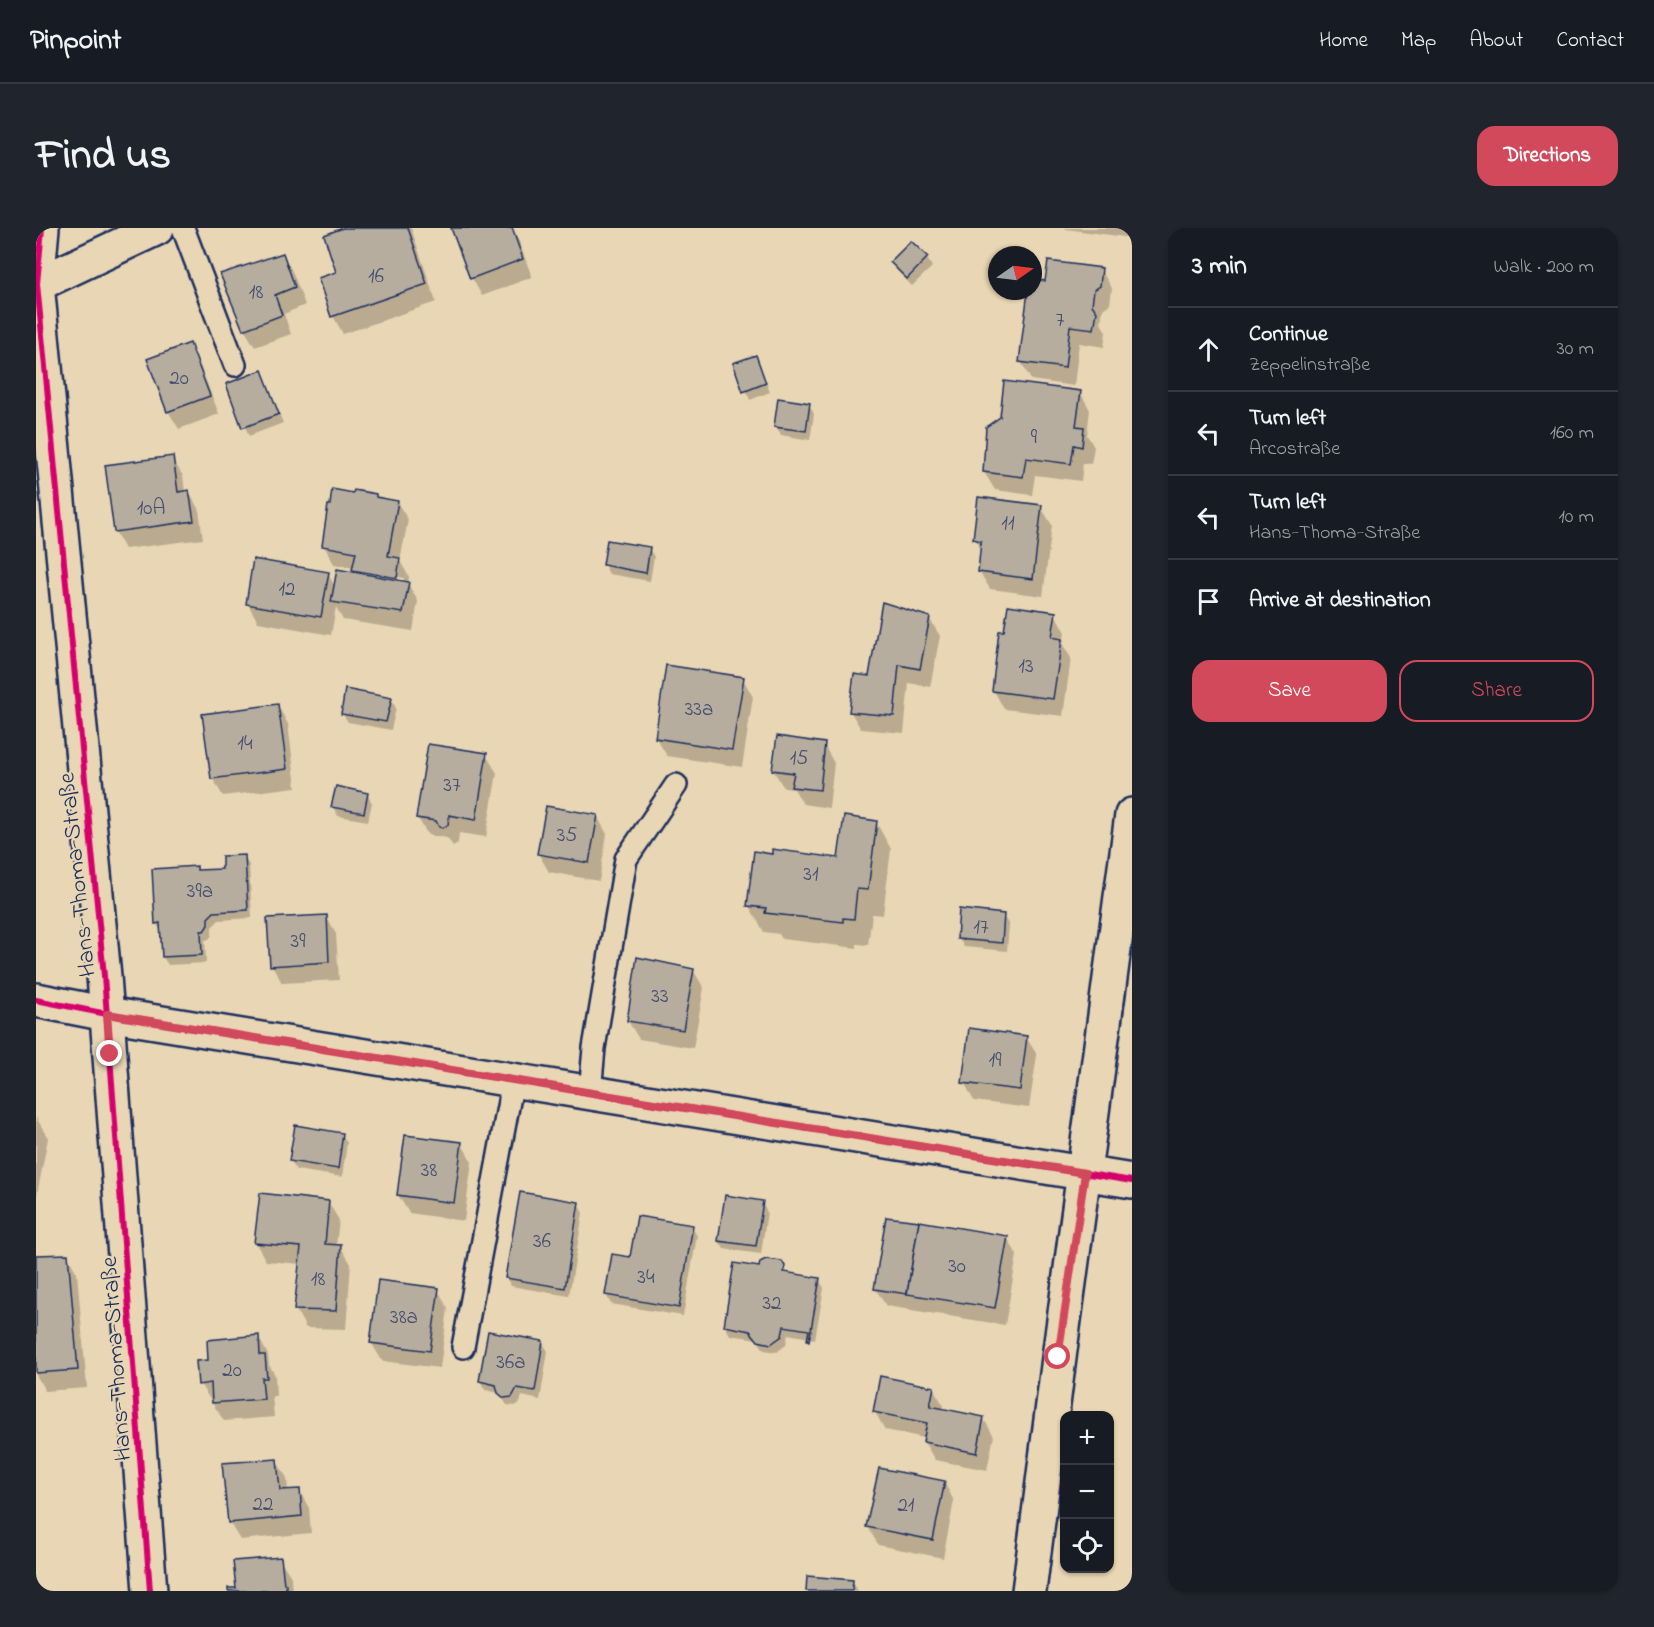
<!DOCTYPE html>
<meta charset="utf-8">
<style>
body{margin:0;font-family:"Indie Flower",sans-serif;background:#20242c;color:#f1f3f6}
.controls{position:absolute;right:18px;bottom:18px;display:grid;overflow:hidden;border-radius:12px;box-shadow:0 2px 4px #0004}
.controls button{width:54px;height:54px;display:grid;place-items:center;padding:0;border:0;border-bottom:2px solid #363941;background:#171b24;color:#f1f3f6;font:30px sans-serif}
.compass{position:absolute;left:952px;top:18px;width:54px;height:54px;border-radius:50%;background:#171b24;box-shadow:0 2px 4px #0004;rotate:76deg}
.stop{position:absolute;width:18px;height:18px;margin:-14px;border:4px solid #d1495b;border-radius:50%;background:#fff}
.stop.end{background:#d1495b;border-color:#fff;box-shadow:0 2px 6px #0008}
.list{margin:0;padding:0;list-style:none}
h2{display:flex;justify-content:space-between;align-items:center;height:78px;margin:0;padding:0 24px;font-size:26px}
h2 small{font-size:20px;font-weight:400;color:#9ea1a6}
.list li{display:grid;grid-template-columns:39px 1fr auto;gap:18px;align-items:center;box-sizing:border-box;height:84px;padding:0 24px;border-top:2px solid #363941}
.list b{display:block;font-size:22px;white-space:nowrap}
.list p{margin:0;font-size:20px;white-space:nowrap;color:#9ea1a6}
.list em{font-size:20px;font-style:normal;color:#9ea1a6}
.actions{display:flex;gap:12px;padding:18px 24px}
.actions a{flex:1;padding:14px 0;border:2px solid #d1495b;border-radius:18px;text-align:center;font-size:21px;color:#d1495b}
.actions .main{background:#d1495b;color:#fff}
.icon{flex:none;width:33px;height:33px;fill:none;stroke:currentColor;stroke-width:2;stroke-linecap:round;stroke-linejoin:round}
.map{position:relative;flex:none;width:1096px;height:1363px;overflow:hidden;border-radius:18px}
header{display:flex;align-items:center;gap:36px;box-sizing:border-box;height:84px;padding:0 30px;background:#171b24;border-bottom:2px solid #363941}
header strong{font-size:28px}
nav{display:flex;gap:33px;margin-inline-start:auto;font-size:21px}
.intro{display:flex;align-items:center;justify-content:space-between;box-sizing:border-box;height:144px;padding:0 36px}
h1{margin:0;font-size:42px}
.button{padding:15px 27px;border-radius:18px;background:#d1495b;color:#fff;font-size:21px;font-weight:700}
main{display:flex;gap:36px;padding:0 36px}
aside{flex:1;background:#171b24;border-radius:18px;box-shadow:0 2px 4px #0004}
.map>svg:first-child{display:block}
.shadow{fill:#0003;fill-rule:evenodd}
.building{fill:#b6ad9f;stroke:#1b2f5e;stroke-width:1.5}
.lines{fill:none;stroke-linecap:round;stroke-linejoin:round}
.lane-casing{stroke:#1b2f5e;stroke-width:26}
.street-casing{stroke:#1b2f5e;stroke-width:38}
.lane{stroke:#e9d6b4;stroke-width:21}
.street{stroke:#e9d6b4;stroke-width:33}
.cycleway-casing{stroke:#e9d6b4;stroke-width:10}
.cycleway{stroke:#d6006c;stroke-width:6}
.route{stroke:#d1495b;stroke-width:8}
.labels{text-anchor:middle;stroke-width:4.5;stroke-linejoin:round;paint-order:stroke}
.number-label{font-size:21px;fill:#424e6e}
.street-label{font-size:24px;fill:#1b2f5e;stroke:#e9d6b4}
</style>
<header>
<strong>Pinpoint</strong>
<nav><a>Home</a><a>Map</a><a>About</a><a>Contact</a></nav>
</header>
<div class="intro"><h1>Find us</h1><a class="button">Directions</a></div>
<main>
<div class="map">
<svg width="1096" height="1363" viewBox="0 0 1096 1363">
<rect width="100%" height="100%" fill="#e9d6b4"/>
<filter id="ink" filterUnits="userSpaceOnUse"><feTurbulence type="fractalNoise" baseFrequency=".0167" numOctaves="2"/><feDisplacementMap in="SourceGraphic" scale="12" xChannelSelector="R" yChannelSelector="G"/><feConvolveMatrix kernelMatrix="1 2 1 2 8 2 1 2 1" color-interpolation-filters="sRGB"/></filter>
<g filter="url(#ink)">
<g class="shadow">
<path d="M311 0H375L400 74 307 106 297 88Z"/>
<path d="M417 0H478L496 49 446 68 436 50Z"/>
<path d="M1029 0H1096V10L1030 1Z"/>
<path d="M247 27 257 45 269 77 248 86 255 106 219 119 208 101Z"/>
<path d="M891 30 896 39 876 58 861 43 856 34Z"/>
<path d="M1065 42 1076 60 1074 76 1067 81 1065 95 1070 104 1068 119 1043 115 1038 158 995 152 985 134 994 63 1010 55Z"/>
<path d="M153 117 163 135 183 186 143 201 132 183Z"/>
<path d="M719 129 734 164 714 172 699 136Z"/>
<path d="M226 144 247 195 213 208 192 157Z"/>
<path d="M1044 164 1054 182 1051 207 1058 219 1055 236 1047 235 1045 253 999 247 996 267 959 262 948 244Z"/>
<path d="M773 177 778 186 774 212 745 207 740 198Z"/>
<path d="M136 230 147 248 149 264H153L163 282 167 311 89 321 79 303Z"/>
<path d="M339 267 341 271 361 274 372 292 364 333 373 349 372 356 382 373 377 403 307 392 300 379 295 407 222 394 212 376 292 346 299 359 320 346 318 340 298 336 288 318ZM329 343 368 350V353L329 346Z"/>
<path d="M1005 279 1016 297 1007 368 954 361 943 343 946 323 939 311Z"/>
<path d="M613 320 618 329 614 353 573 346 568 337Z"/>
<path d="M1019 386 1029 404 1027 417 1035 430 1027 488 968 481 958 463Z"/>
<path d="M893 390 904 408 894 459 873 455 868 505 825 501 814 483 835 450Z"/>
<path d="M707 451 717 469 706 539 631 528 620 510Z"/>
<path d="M355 471 360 480 355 502 312 494 306 485Z"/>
<path d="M242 478 252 496 260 559 187 568 176 550Z"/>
<path d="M788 517 798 535 793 580 767 576 758 561 748 560 737 542Z"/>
<path d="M450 527 461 545 450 609 423 605 422 615 417 618 411 610 392 607 381 589Z"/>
<path d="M331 566 336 575 332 593 302 588 297 579Z"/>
<path d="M561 588 571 606 563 653 513 644 502 625Z"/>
<path d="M840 594 855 621 847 687 836 686 832 717 821 716V720L746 711 743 706 728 704 713 678 804 631Z"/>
<path d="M208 629 213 637 216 690 183 692 176 699V707L173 711 169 712 170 735 132 737 127 729 126 705 120 695 160 640 162 644 188 642Z"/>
<path d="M290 688 300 706 303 752 246 755 236 737Z"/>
<path d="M967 688 973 697 971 723 928 719 923 710Z"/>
<path d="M657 742 668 760 657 820 603 811 592 793Z"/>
<path d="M990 809 1001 827 993 880 938 873 928 854Z"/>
<path d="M0 889 12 910 0 972Z"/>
<path d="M306 906 311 915 306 949 260 942 255 933Z"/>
<path d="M426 916 436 934 428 993 373 985 362 967Z"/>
<path d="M292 974 303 992 300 1018H304L315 1036 310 1101 270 1100 260 1082 265 1036 230 1033 219 1014Z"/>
<path d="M726 975 731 984 725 1026 688 1021 683 1013Z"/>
<path d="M542 976 547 985 533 1068 475 1058 470 1050Z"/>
<path d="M656 999 661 1008 647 1088 575 1076 570 1067Z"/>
<path d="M971 1009 981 1027 969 1097 850 1078 839 1060Z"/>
<path d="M31 1027 41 1045 51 1160 9 1163 0 1147V1029Z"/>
<path d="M745 1034 752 1046 783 1051 788 1060 779 1111 752 1106 750 1117 741 1124 728 1122 721 1111 694 1107 689 1098 725 1041Z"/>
<path d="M402 1062 412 1080 404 1140 346 1133 335 1114Z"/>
<path d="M222 1108 232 1127 233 1137 239 1147 240 1168H236L238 1189 188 1193 164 1156 174 1133Z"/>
<path d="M506 1114 512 1123 504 1172 486 1168 484 1175 479 1178 471 1177 463 1165 449 1162 444 1153Z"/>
<path d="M897 1160 908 1178 907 1182 947 1190 958 1208 951 1242 899 1232 888 1214 889 1210 849 1202 839 1184Z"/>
<path d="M240 1232 251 1250 252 1263 263 1262 273 1280 275 1305 204 1312 193 1294Z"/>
<path d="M908 1254 918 1273 907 1330 842 1317 832 1299Z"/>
<path d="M244 1331 255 1349 256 1363H194L201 1361Z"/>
<path d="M772 1350 816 1353 822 1363H771Z"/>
</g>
<g class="building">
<path d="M307 0H372L391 56 295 89 282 50 300 44 288 7Z"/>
<path d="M415 0H476L487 31 434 51Z"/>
<path d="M875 13 892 29 871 51 854 34Z"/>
<path d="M247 25 259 59 239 67 246 87 207 102 184 46Z"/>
<path d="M1012 33 1066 40 1064 58 1058 62 1056 77 1061 84 1058 101 1034 98 1029 140 983 134 992 63H997V51L1009 53Z"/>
<path d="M154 115 174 168 131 184 111 131Z"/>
<path d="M720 127 730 155 707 164 697 135Z"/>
<path d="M226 142 243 186 206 200 190 156Z"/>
<path d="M968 153 1045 163 1040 198 1048 199 1046 219 1038 217 1035 236 990 230 987 249 947 244 950 199 964 189Z"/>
<path d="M742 170 774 175 770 203 738 199Z"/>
<path d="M137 228 142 264 153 262 158 293 78 304 69 237Z"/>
<path d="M296 261 317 265 318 262 340 266V269L362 273 352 328 364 330 361 350 316 342 320 324 286 318 292 277H294Z"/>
<path d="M942 269 1006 277 997 351 942 344 945 313 937 311Z"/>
<path d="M571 312 614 319 610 345 567 337Z"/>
<path d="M217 331 293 344 285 389 210 376Z"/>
<path d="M301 341 373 354 367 385 295 374Z"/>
<path d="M846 374 894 389 884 441 863 437 858 488 813 484 818 446 833 448Z"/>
<path d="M972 377 1020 384 1016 409 1026 411 1017 471 956 463 963 403H968Z"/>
<path d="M630 437 708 449 696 522 619 510Z"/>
<path d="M309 461 356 470 350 494 305 486Z"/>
<path d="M242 476 251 541 175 551 166 486Z"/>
<path d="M741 508 789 515 784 562 755 559 758 545 736 542Z"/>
<path d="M392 516 451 525 440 592 413 587 412 597 406 600 403 599 400 593 380 590Z"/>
<path d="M300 558 332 565 328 585 295 579Z"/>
<path d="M510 578 562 587 553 635 501 626Z"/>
<path d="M808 588 841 593 832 662 821 661 818 691 807 690V694L729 685 730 680 711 678 718 623 736 626V621L802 630Z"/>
<path d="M209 627 212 682 178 684 172 690V697L168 703H165L166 727 126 729 124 695 119 696 116 641 161 638V642L186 641V628Z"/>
<path d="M923 681 968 686 966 715 921 711Z"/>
<path d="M291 687 293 734 234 738 231 690Z"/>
<path d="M601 729 658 741 647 802 591 793Z"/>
<path d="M933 800 991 808 984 862 926 855Z"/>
<path d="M259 897 307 905 302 941 253 933Z"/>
<path d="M369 907 426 914 418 975 361 967Z"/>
<path d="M484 964 543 974 529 1060 469 1050Z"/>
<path d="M224 965 293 973 289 1016 305 1017 300 1083 258 1082 265 1019 218 1015Z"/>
<path d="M689 967 727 973 720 1018 682 1013Z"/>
<path d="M601 988 657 997 643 1080 569 1067 576 1026 594 1029Z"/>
<path d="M850 989 883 993 871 1066 838 1061Z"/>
<path d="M883 993 972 1008 959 1080 871 1066Z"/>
<path d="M32 1026 42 1142 0 1145V1027Z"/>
<path d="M730 1031 746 1033 749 1038 748 1044 784 1050 773 1113 771 1112 773 1102 748 1098 746 1108 735 1116 722 1113 714 1103 688 1098 698 1035 723 1039 724 1034Z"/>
<path d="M342 1052 403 1060 394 1123 334 1115Z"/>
<path d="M452 1103 507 1113 499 1163 481 1160 476 1169 468 1170 462 1165 460 1157 443 1153Z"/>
<path d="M223 1107 224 1127H229L231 1150H226L228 1171 176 1175 175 1155 162 1157 160 1133 172 1132 171 1112Z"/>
<path d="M844 1148 898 1159 894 1178 948 1189 941 1225 887 1214 891 1195 837 1184Z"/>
<path d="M241 1231 244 1262 264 1261 266 1288 192 1295 186 1235Z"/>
<path d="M843 1240 909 1253 897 1312 830 1299Z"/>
<path d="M245 1329 248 1356H250V1363H192V1360H200L197 1333Z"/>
<path d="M771 1348 817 1352 816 1363H770Z"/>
</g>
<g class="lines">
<defs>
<g id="lane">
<path d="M147 0 199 137"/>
<path d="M554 865 558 820 590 631 640 557"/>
<path d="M427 1119 477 852"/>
</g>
<g id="street">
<path d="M6 0 1 56 68 748 114 1363"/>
<path d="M0 57 121 0"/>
<path d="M0 772 71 786 1096 953"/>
<path d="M993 1363C1025 1104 1062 845 1096 587"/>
</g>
</defs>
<use href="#lane" class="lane-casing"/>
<use href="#street" class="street-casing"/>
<use href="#lane" class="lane"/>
<use href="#street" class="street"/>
<defs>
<g id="cycleway">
<path d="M6 0 1 56 68 748 114 1363"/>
<path d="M0 772 71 786 1096 953"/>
</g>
</defs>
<use href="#cycleway" class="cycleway-casing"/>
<use href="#cycleway" class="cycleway"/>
</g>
</g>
<g class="lines" filter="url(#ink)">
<path class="route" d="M74 826 71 786 1049 945 1022 1129"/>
</g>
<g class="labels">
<g class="number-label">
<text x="340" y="54">16</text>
<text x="220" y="70">18</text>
<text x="1024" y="98">7</text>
<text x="143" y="156">20</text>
<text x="998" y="215">9</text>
<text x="115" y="286">10A</text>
<text x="972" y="301">11</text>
<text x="251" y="367">12</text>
<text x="990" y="444">13</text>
<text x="663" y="487">33a</text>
<text x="209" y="521">14</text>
<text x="763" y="536">15</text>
<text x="416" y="563">37</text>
<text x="531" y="613">35</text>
<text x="775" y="652">31</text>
<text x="164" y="669">39a</text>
<text x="945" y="705">17</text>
<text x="262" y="719">39</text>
<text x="624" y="774">33</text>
<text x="959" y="838">19</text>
<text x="393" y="948">38</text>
<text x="506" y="1019">36</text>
<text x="921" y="1044">30</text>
<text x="610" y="1055">34</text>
<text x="282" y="1057">18</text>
<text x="736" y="1081">32</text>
<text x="368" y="1095">38a</text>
<text x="475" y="1140">36a</text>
<text x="196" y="1148">20</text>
<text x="227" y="1282">22</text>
<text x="870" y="1283">21</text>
</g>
<g class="street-label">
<text transform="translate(40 647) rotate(-96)" y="8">Hans-Thoma-Straße</text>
<text transform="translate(79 1131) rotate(-94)" y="8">Hans-Thoma-Straße</text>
</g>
</g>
</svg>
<div class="controls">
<button>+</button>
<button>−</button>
<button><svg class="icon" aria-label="locate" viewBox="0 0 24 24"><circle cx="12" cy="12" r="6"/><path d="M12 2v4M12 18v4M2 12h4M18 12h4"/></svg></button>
</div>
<svg class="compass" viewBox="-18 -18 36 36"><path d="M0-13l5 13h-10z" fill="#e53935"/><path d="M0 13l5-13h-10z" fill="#9ea1a6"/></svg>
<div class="stop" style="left:1022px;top:1129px"></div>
<div class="stop end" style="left:74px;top:826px"></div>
</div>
<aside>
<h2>3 min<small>Walk · 200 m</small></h2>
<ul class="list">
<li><svg class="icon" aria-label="ahead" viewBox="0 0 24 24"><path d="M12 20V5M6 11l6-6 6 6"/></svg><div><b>Continue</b><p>Zeppelinstraße</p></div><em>30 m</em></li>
<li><svg class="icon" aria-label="left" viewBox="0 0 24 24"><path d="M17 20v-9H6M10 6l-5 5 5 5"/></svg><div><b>Turn left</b><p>Arcostraße</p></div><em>160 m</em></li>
<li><svg class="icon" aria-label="left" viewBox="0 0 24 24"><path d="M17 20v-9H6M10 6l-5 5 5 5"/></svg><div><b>Turn left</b><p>Hans-Thoma-Straße</p></div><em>10 m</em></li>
<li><svg class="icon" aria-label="arrive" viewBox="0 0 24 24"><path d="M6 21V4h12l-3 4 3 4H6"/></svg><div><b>Arrive at destination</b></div></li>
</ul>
<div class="actions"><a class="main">Save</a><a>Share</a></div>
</aside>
</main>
